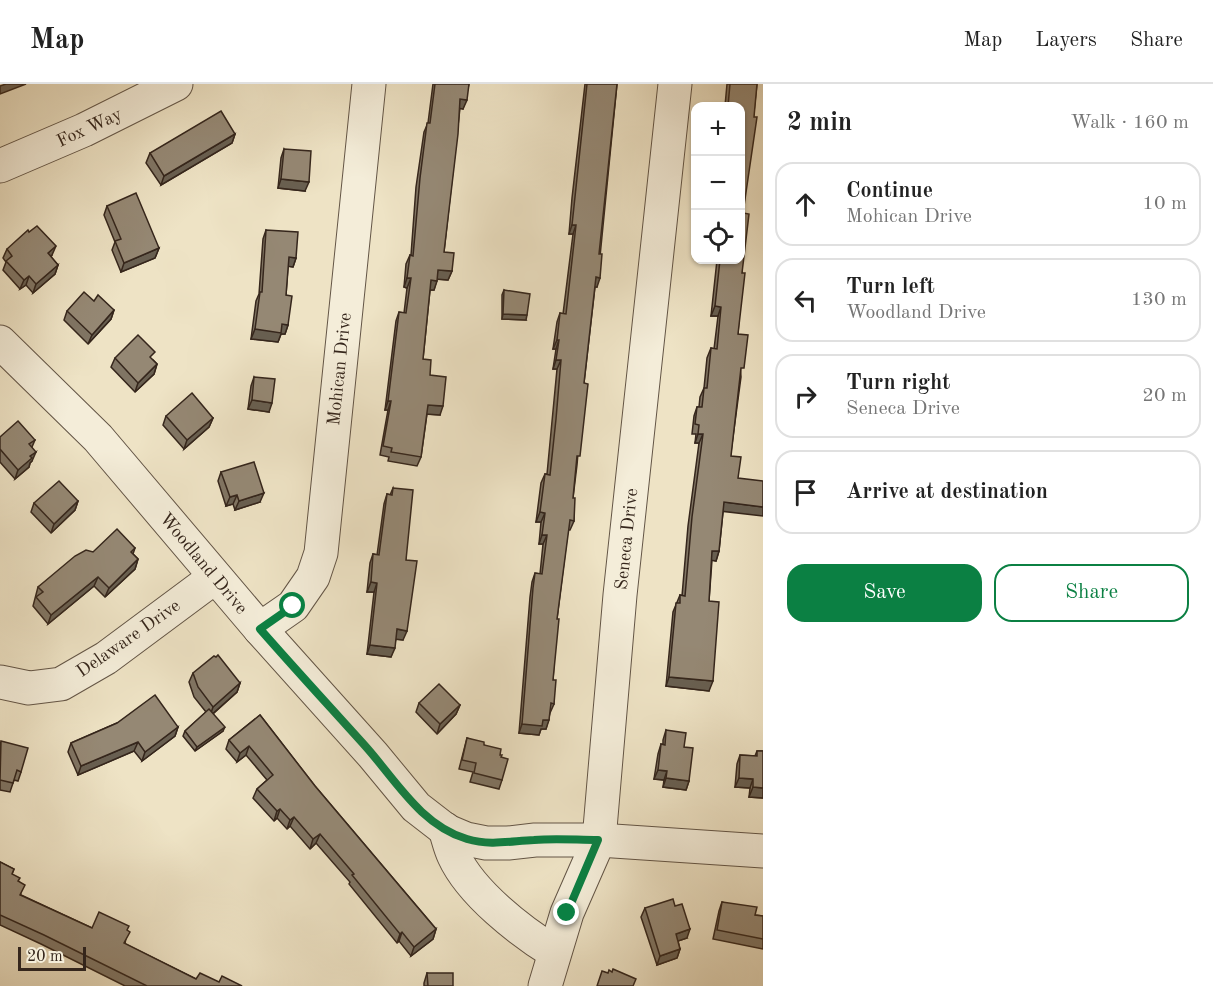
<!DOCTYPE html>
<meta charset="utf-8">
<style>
body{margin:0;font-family:"Old Standard TT",serif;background:#f6f6f6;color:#222}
.controls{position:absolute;right:18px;top:18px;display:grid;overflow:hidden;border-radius:12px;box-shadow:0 2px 4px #0004}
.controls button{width:54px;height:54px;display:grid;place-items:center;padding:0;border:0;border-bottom:2px solid #e0e0e0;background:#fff;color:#222;font:30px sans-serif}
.scale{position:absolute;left:18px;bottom:15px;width:68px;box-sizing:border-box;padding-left:6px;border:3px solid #35261c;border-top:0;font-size:16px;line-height:21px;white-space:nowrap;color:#35261c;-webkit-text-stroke:4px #f4edd9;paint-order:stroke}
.stop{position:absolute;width:18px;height:18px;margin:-14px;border:4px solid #0b8043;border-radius:50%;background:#fff}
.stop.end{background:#0b8043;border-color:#fff;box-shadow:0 2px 6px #0008}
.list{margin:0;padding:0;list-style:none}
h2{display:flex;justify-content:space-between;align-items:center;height:78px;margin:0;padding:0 24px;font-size:26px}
h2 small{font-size:20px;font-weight:400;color:#767676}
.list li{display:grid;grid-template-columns:39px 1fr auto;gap:18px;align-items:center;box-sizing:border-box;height:84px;margin:0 12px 12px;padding:0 12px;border:2px solid #e0e0e0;border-radius:18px}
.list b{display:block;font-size:22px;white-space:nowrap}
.list p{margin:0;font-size:20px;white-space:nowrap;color:#767676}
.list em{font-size:20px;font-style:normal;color:#767676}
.actions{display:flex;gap:12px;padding:18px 24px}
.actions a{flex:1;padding:14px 0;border:2px solid #0b8043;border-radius:18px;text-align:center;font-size:21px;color:#0b8043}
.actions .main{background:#0b8043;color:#fff}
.icon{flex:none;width:33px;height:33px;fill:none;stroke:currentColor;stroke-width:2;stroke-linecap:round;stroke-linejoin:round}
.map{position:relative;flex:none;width:763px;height:902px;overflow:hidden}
header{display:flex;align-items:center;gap:36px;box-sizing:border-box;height:84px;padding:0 30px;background:#fff;border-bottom:2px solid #e0e0e0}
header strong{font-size:28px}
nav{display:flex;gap:33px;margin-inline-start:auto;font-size:21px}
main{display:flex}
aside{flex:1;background:#fff}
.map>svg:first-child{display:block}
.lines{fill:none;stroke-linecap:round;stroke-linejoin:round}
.minor-casing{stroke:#635546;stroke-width:35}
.minor{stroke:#f4edd9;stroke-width:33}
.wall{fill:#807564;stroke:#35261c;stroke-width:1.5}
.shaded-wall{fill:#685f51;stroke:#35261c;stroke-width:1.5}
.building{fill:#958874;stroke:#35261c;stroke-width:1.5}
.route{stroke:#0b8043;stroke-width:8}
.labels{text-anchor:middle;stroke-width:4.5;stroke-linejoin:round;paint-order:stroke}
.street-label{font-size:18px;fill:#35261c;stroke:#f4edd9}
</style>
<header>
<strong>Map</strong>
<nav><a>Map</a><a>Layers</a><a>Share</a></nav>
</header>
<main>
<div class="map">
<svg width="763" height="902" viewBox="0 0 763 902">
<rect width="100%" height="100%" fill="#eee3c5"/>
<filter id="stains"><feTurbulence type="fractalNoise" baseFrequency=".00333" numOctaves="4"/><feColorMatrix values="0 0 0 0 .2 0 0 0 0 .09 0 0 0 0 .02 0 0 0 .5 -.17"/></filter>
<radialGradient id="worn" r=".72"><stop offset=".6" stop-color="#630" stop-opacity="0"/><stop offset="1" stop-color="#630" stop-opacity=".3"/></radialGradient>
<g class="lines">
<defs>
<g id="minor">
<path d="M0 82 84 46 176 0"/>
<path d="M0 258 98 354 260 545 373 671 416 723 447 747 466 755 486 759H508L535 756H599L763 767"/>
<path d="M260 545 293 522 313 493 321 469 369 0"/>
<path d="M0 598 29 604 61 600 106 574 215 493"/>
<path d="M445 745C448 754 450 764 454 772 471 809 520 847 554 868"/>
<path d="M545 902 567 829 599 756 620 511 675 0"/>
</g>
</defs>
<use href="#minor" class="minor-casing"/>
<use href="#minor" class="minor"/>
</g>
<g class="wall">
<path d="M433 0H469L463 25 460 24 444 168 452 187 448 196 437 195 434 206H430L423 275 430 291 440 331 427 330 421 373 417 382 388 377 389 373 380 371 388 326H385L396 237 399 228 404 229 407 204 404 203 406 180 410 171H411L416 103 424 48 428 39Z"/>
<path d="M585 0H617L597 203H595L584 299 577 381 573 414 574 437 570 446H568L557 535 553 596 554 620 550 629 546 645H541L539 651 519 649 530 513 532 498 535 489 540 490 543 460H539L541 438H536L541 399 545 390H547L557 285H553L556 265H553L557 238 560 229 563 230 573 150H569L572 114Z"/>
<path d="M727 0H757L743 129 742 189 738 250 741 293 723 428 719 467 716 477 712 476 709 517V607L666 602 673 528 680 511 682 512 688 442 699 359H695L696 350H692L694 332 697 323H699L700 313 704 304 707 274 711 264 714 265 718 232H711L717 176H741V22H725Z"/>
<path d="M235 50 232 59 161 101 146 79 150 69Z"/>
<path d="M284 65 305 107 278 104 281 74Z"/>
<path d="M107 122 159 164 155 174 121 188 112 166 115 158 104 131Z"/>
<path d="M266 146 296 174 293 183 288 182 286 211 288 241 285 250H281L278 258 251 255 256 217 259 210 263 155Z"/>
<path d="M7 165 52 171 51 173 58 181 55 190 33 209 26 201 20 205 3 186 6 178 3 174Z"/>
<path d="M504 206 526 236 502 235V211Z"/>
<path d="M94 217 114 226 111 235 88 260 64 236 67 227Z"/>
<path d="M115 274 153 276 157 280 154 290 135 308 111 283Z"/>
<path d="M254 293 269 328 248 325 251 302Z"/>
<path d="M166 332 213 334 209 343 184 365 163 341Z"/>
<path d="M0 353 35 356 32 363V377L30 379 29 383 15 395 0 378Z"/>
<path d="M221 388 260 418 235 426 233 420 226 422 218 397Z"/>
<path d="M393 404 406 476 403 556 396 555 391 573 367 570 374 508H367L370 479 373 470 377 471 384 420 387 410 390 411Z"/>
<path d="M78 417 75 426 51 449 31 428 34 419Z"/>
<path d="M135 464 133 470 138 475 135 485 105 513 94 502 48 540 33 522 38 503 93 468Z"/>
<path d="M193 589 240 599 237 608 213 630 223 647 195 667 183 652 185 647 206 628 194 613 189 598Z"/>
<path d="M419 619 460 621 456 630 437 650 416 628Z"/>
<path d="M260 631 315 702 436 845 433 855 411 872 399 857 397 859 349 800 350 798 316 759 310 765 290 742 287 745 277 734 274 737 253 714 257 705 267 696 246 671 237 678 226 665 229 656Z"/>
<path d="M117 639 178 643 175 652 142 677 134 667 78 691 68 668 71 659Z"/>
<path d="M666 646 684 663 689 697 686 706 663 703 664 696 654 695 658 670 661 660 663 661V656Z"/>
<path d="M467 654 484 661 500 671 501 673 502 696 499 705 470 698 473 688 459 685Z"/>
<path d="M0 658 21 688 18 697 14 696 10 708 0 706Z"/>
<path d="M757 667H763V714L749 713 750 704 735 703 737 680 740 671 755 672Z"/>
<path d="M0 778 14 785 12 790 18 798 21 811 92 844 127 847 125 860 196 895 242 902H125L41 860 0 841Z"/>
<path d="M722 818 755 831 763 832V865L713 855 719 827Z"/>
<path d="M645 824 687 854 678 857 680 865 677 874 657 881 641 833Z"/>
<path d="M427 889 453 902H424V899Z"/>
</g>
<g class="shaded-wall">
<path d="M6 0H26L0 10V2Z"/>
<path d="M460 15 467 16 463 25 457 24Z"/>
<path d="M235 50 232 59 161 101 164 92Z"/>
<path d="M281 95 309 98 305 107 278 104Z"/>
<path d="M572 141H576L573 150H569Z"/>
<path d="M56 162 52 171 44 178 48 169Z"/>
<path d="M159 164 155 174 121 188 124 179Z"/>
<path d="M289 173 296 174 293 183 285 182Z"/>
<path d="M58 181 55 190 33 209 36 200Z"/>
<path d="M438 186 452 187 448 196 435 195Z"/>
<path d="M29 192 26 201 20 205 24 196Z"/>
<path d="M596 193 600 194 597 203H593Z"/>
<path d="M407 194H411L407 204 404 203Z"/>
<path d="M431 196 437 197 434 206H428Z"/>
<path d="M715 222 721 223 718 232H711Z"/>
<path d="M114 226 111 235 88 260 92 251Z"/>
<path d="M503 230 527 231 526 236 502 235Z"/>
<path d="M282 240 288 241 285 250H281L278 258 251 255 255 245Z"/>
<path d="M557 256H559L556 265H553Z"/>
<path d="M556 276H561L557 285H553Z"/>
<path d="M157 280 154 290 135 308 138 299Z"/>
<path d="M252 316 272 319 269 328 248 325Z"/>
<path d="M388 317H391L388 326H385Z"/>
<path d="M428 321 443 322 440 331 425 330Z"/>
<path d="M213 334 209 343 184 365 187 356Z"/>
<path d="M698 350H703L699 359H695Z"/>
<path d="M36 368 32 377 30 379 29 383 15 395 18 386 30 372Z"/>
<path d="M264 409 260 418 235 426 239 417Z"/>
<path d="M237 411 233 420 226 422 230 413Z"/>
<path d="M78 417 75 426 51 449 54 440Z"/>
<path d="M724 418 763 423V432L720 427Z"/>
<path d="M540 428 545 429 541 438H536Z"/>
<path d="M542 451H547L543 460H539Z"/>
<path d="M712 467H719L716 477 709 476Z"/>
<path d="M138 475 135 485 105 513 109 504Z"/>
<path d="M98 493 94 502 48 540 51 531Z"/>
<path d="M371 498 377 499 374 508H367Z"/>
<path d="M397 545 407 547 403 556 394 555Z"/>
<path d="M370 561 395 564 391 573 367 570Z"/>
<path d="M669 593 713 597 709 607 666 602Z"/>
<path d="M240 599 237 608 210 632 213 623Z"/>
<path d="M460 621 456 630 437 650 440 640Z"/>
<path d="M543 636H549L546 645H541L539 651 519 649 522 640Z"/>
<path d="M178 643 175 652 142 677 145 668Z"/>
<path d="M225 643 223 647 195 667 197 663Z"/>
<path d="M138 658 134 667 78 691 81 682Z"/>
<path d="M249 662 246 671 237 678 240 669Z"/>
<path d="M658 686 667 687 664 696 654 695Z"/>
<path d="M666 694 689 697 686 706 663 703Z"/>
<path d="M739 694 753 695 750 704 735 703Z"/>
<path d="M753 703 763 704V714L749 713Z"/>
<path d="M280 725 277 734 274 737 277 727Z"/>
<path d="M294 733 290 742 287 745 290 736Z"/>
<path d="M320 750 316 759 310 765 313 755Z"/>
<path d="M436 845 433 855 411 872 414 863Z"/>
<path d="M690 845 687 854 672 859 676 850Z"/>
<path d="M402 848 399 857 397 859 400 850Z"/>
<path d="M680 865 677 874 657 881 660 872Z"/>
</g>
<g class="building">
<path d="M435 0H469L467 16 460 15 458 50 444 168 454 169 452 187 438 186 437 197 431 196 423 275 431 276 430 291 446 293 443 322 428 321 421 373 391 368 392 364 383 362 391 317H388L399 228 406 229 411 194H407L410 171 413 172 420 94 427 39H430Z"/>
<path d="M587 0H617L599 170H602L600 194 596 193 584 299 588 300 580 372H577L573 414H575L574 437 570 436 557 535H559L553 596H556L554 620 551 619 549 636H543L542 642 522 640 533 504 535 489 542 490 547 451H542L545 429 540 428 545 390 550 391 556 335 561 276H556L559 256H557L560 229 566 230 576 141H572Z"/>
<path d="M730 0H757L754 33H757L743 129 749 130 742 189H745L738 250 748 251 744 284H741L731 372 741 373 738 394 763 397V423L724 418 719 467H712L709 517 719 518 713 597 669 593 676 519H680V511L685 512 692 433 703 350H698L699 341 695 340 697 323H702L704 304H707L711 264 717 265 721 223 715 222 720 176H741V22H728Z"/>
<path d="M221 27 235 50 164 92 150 69Z"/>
<path d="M284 65 311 67 309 98 281 95Z"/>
<path d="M136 109 159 164 124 179 115 157 121 155 107 122Z"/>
<path d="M37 142 56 162 48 169 58 181 36 200 29 192 24 196 6 177 12 172 7 165 28 146 29 148Z"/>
<path d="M266 146 298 148 296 174 289 173 286 211 292 212 288 241 282 240 281 249 255 245 260 208H262Z"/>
<path d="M504 206 530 210 527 231 503 230Z"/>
<path d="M84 208 94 217 98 211 114 226 92 251 67 227Z"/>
<path d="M138 251 155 268 150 273 157 280 138 299 115 274Z"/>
<path d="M254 293 275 295 272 319 252 316Z"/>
<path d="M192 309 213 334 187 356 166 332Z"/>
<path d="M18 337 35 356 29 360 36 368 30 372 32 374 18 386 0 365V353Z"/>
<path d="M254 378 264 409 239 417 237 411 230 413 221 388Z"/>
<path d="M59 397 78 417 54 440 34 419Z"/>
<path d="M393 404 413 406 406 476 417 477 407 547 397 545 395 564 370 561 377 499 371 498 373 470 379 471 387 410 392 411Z"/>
<path d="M117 445 135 464 131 468 138 475 109 504 98 493 51 531 36 513 43 508 38 503 75 472 86 466 93 468Z"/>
<path d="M218 571 240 599 213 623 198 603 193 589 214 572 216 573Z"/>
<path d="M439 600 460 621 440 640 419 619Z"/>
<path d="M155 611 178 643 145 668 138 658 81 682 71 659 117 639Z"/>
<path d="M209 625 225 643 197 663 185 647Z"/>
<path d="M260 631 315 702 436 845 414 863 402 848 400 850 352 791 354 790 320 750 313 755 294 733 290 736 280 725 277 727 257 705 273 691 249 662 240 669 229 656Z"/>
<path d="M666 646 686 649 684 663 693 664 689 697 666 694 667 687 658 686 661 660 665 661Z"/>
<path d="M467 654 484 658V661L501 665 500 671H502L501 673 508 675 502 696 474 689 476 679 462 676Z"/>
<path d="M1 657 28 664 21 688 17 686 13 699 0 696Z"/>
<path d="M757 667H763V704L753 703V695L739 694 740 671 757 672Z"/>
<path d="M0 778 14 785 12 790 20 794 18 797 25 801 20 811 92 844 99 828 129 842 127 846 130 848 124 859 196 895 200 889 219 898 222 892 242 902H147L44 851 0 831Z"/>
<path d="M673 815 675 822 682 820 690 845 676 850 680 865 660 872 645 824Z"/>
<path d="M722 818 757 823 755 831 763 832V855L717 846Z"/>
<path d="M613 885 636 895 633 902H597L602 887 608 889 609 886 612 888Z"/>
<path d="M427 889H453V902H428Z"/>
</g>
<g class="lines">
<path class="route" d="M293 522 260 545C295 585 331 624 367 664 396 697 422 742 467 755 490 762 511 757 534 756 556 754 577 756 598 756L567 829"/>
</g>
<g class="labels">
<g class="street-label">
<text transform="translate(89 43) rotate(-25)" y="6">Fox Way</text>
<text transform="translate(339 285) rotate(-84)" y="6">Mohican Drive</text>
<text transform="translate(626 455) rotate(-84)" y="6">Seneca Drive</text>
<text transform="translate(204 479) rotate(50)" y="6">Woodland Drive</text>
<text transform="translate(128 554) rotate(-35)" y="6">Delaware Drive</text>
</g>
</g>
<rect width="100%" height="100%" filter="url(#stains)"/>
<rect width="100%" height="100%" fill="url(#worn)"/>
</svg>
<div class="controls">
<button>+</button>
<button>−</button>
<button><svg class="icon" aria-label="locate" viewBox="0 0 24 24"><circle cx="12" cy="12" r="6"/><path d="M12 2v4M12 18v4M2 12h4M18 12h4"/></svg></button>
</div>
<div class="scale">20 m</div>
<div class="stop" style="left:293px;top:522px"></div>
<div class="stop end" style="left:567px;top:829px"></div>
</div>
<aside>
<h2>2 min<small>Walk · 160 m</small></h2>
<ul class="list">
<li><svg class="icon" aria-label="ahead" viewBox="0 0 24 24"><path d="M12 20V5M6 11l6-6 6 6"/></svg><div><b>Continue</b><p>Mohican Drive</p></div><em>10 m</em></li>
<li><svg class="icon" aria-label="left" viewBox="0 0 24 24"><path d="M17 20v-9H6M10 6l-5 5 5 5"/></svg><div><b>Turn left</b><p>Woodland Drive</p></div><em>130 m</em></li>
<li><svg class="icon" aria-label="right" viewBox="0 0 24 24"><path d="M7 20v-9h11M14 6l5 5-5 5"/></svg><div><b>Turn right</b><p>Seneca Drive</p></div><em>20 m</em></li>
<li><svg class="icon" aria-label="arrive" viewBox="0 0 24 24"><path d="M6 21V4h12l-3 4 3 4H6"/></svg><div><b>Arrive at destination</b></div></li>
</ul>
<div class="actions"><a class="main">Save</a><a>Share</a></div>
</aside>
</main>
